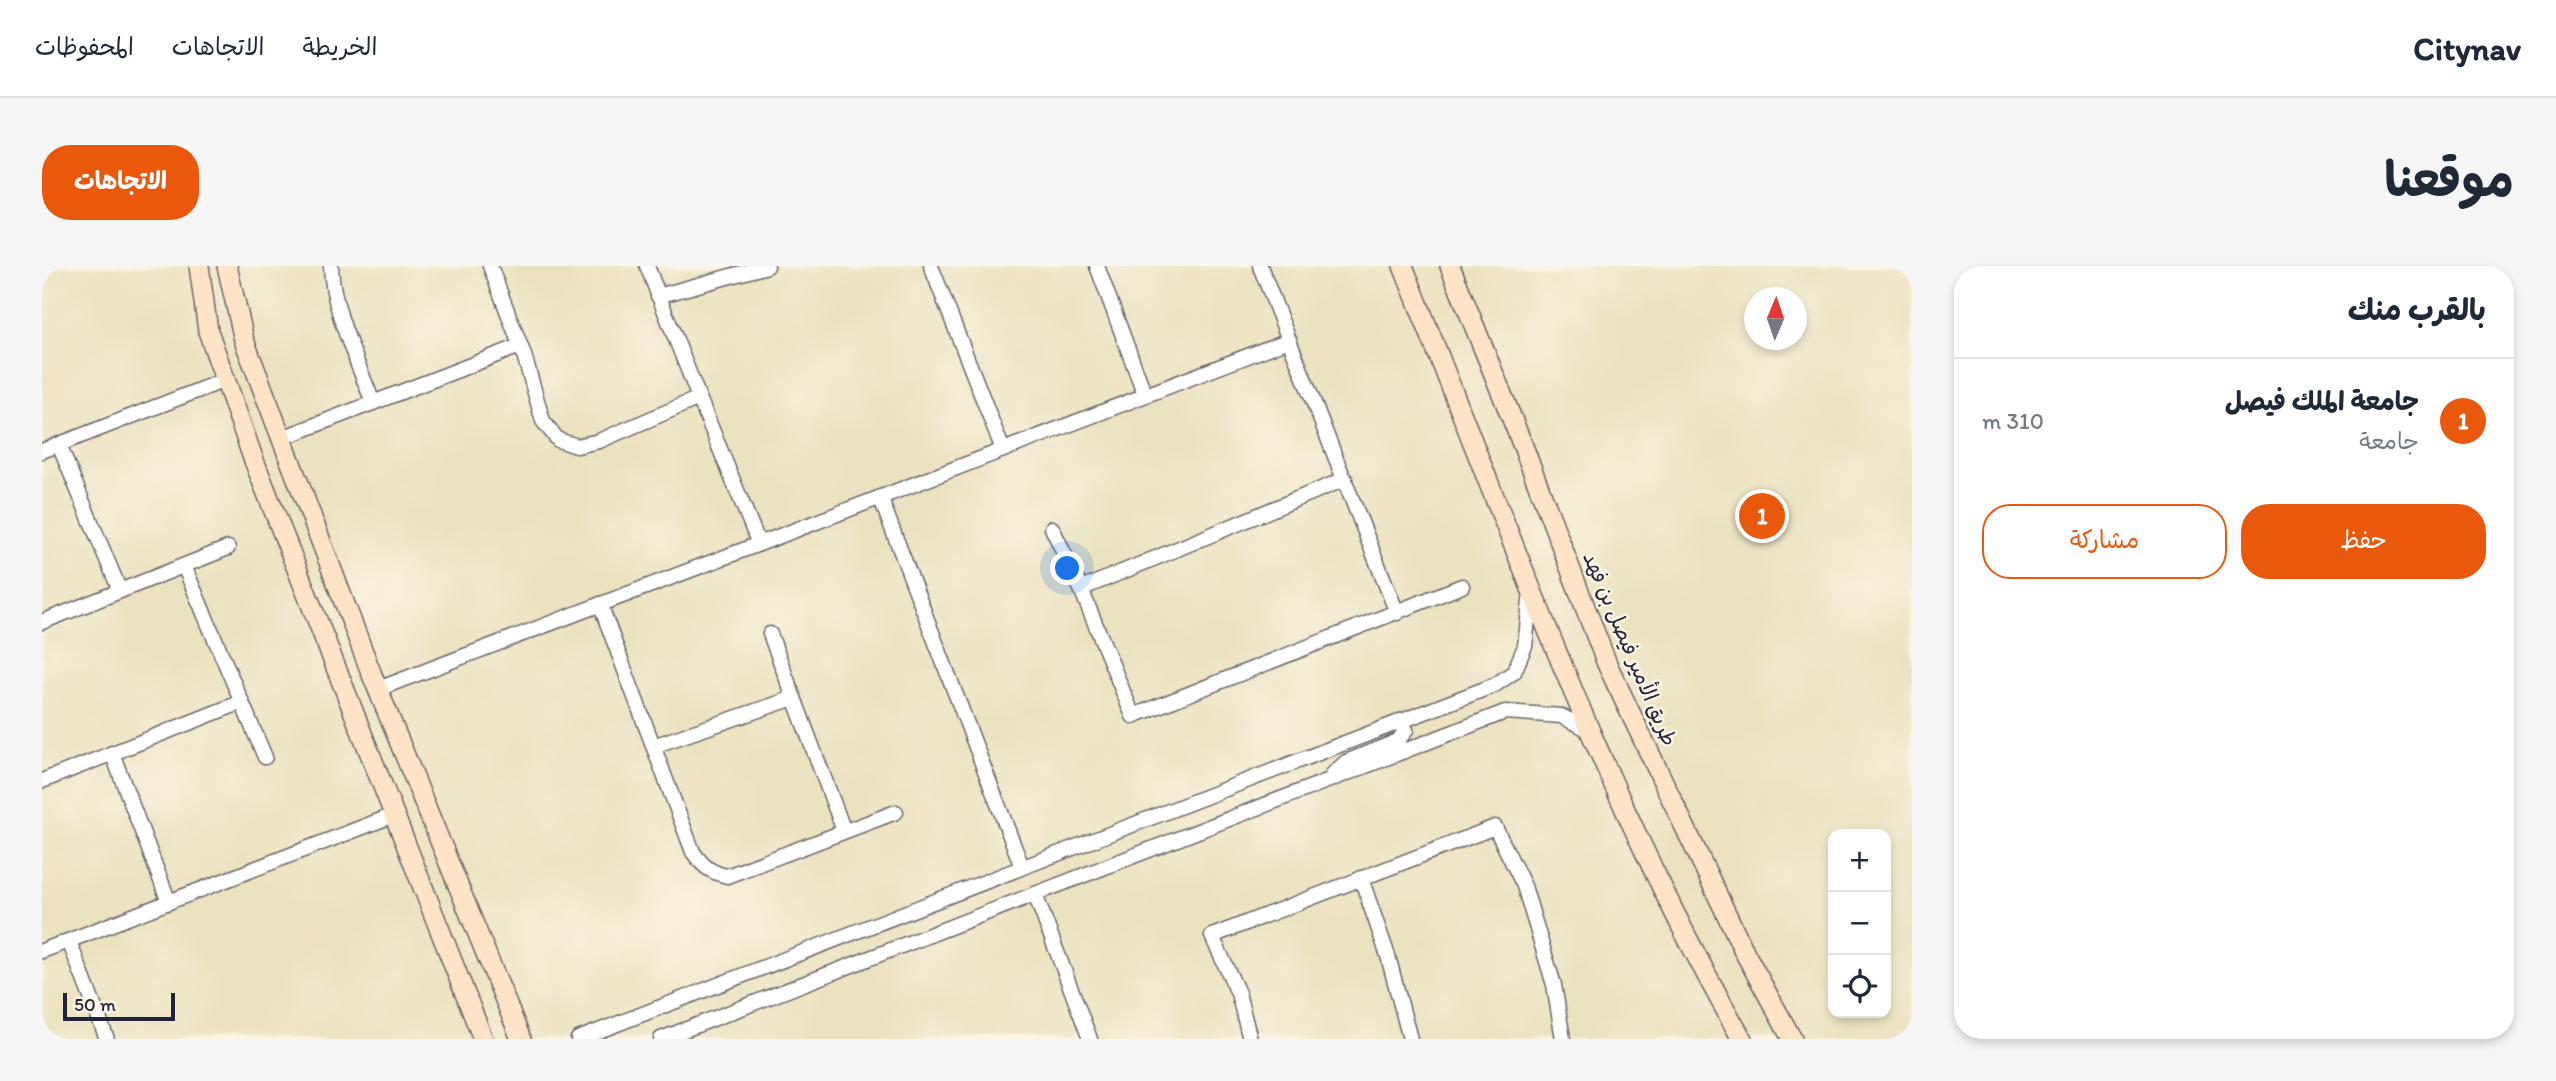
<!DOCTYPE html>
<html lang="ar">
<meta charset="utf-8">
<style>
body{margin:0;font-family:Itim,"Playpen Sans Arabic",sans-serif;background:#f6f6f7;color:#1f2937;direction:rtl}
.controls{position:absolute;right:21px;bottom:21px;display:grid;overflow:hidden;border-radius:14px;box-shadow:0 4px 10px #0003}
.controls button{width:63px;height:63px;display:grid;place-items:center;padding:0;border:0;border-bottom:2px solid #e0e1e3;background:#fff;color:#1f2937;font:35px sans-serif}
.compass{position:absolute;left:1702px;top:21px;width:63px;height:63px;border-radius:50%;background:#fff;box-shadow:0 4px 10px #0003;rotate:2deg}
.scale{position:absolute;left:21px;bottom:18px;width:112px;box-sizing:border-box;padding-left:7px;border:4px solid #22223b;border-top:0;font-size:19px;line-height:24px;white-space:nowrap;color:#22223b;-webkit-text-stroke:5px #fcf5e5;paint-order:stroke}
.you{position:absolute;left:1026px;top:303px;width:24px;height:24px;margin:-18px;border:5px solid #fff;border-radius:50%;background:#1a73e8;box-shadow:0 0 0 10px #1a73e833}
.badge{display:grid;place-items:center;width:46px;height:46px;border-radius:50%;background:#ea580c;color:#fff;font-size:23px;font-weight:700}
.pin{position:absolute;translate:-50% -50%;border:4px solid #fff;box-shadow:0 2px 7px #0006}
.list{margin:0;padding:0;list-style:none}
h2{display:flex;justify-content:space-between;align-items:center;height:91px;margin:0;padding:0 28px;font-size:30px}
h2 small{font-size:23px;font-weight:400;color:#747a83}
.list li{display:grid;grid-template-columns:46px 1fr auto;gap:21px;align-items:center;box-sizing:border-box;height:126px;padding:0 28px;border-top:2px solid #e0e1e3}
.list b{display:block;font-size:26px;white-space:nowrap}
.list p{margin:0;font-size:23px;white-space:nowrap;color:#747a83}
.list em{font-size:23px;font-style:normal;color:#747a83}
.actions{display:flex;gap:14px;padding:21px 28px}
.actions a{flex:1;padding:16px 0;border:2px solid #ea580c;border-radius:28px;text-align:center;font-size:24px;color:#ea580c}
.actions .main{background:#ea580c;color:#fff}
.icon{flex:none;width:38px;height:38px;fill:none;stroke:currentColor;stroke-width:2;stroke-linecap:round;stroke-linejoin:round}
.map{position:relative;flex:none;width:1870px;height:773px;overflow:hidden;direction:ltr;border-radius:28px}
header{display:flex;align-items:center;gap:42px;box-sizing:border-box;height:98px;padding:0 35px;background:#fff;border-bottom:2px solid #e0e1e3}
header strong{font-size:33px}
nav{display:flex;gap:38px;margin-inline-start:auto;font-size:24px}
.intro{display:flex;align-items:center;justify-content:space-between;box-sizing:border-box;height:168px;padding:0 42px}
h1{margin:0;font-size:49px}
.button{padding:18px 32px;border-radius:28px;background:#ea580c;color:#fff;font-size:24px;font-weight:700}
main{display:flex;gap:42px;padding:0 42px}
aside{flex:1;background:#fff;border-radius:28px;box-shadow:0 4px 10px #0003}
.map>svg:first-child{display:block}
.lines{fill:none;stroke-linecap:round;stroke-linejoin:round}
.minor-casing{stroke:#686569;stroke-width:17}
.secondary-casing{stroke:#686569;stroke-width:22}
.minor{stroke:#fff;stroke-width:14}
.secondary{stroke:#fee4c6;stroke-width:19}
.labels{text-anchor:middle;stroke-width:5;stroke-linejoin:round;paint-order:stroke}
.street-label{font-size:21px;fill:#22223b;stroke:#fcf5e5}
</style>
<header>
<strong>Citynav</strong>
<nav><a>الخريطة</a><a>الاتجاهات</a><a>المحفوظات</a></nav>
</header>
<div class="intro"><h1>موقعنا</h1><a class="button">الاتجاهات</a></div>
<main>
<aside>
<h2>بالقرب منك<small></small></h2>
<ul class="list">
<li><span class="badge">1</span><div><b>جامعة الملك فيصل</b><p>جامعة</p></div><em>310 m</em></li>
</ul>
<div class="actions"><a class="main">حفظ</a><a>مشاركة</a></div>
</aside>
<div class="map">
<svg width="1870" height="773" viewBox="0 0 1870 773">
<rect width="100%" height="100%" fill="#fcf5e5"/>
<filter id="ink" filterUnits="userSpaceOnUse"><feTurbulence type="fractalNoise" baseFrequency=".0143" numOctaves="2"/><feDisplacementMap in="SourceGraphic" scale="14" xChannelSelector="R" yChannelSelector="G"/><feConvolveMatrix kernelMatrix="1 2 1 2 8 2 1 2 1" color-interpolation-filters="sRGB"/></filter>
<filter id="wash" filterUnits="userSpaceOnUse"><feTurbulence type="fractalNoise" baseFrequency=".00686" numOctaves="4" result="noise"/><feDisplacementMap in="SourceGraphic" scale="28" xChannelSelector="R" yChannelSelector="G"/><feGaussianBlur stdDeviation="1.57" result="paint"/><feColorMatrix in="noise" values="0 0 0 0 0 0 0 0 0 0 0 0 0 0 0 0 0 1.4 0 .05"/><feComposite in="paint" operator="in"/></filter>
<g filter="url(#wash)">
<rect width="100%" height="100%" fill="#ebe2bf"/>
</g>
<g filter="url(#ink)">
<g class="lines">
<defs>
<g id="minor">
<path d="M289 0C290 44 316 96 331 137"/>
<path d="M448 0 482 89 501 155 516 174 535 180 557 175 657 132 717 278 1247 74 1355 347"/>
<path d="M605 0 657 132"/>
<path d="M889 0 961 184"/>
<path d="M1055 0 1103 129"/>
<path d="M1218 0 1247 74"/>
<path d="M616 30 725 0"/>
<path d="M240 172 478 80"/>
<path d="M0 185 183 114"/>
<path d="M1303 213 1039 323 1091 450 1420 320"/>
<path d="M838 231 980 601"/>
<path d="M1010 262 1039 323"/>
<path d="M142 300 223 491"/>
<path d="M78 325 186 282"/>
<path d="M558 338 651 586C661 600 667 606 685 610L854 546"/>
<path d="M0 356 78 325 17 179"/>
<path d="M728 368 802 565"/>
<path d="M336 423 717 278"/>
<path d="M611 480 752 432"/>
<path d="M70 487 127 636"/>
<path d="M1291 508 1304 496 1356 475 1364 464 1358 455"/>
<path d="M0 515 200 436"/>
<path d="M1319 612 1346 690 1368 773"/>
<path d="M993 628 1048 773"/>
<path d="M27 675 65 773"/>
<path d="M0 685 352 549"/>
<path d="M536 773 1453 419 1472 406 1483 380 1489 326"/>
<path d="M619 773 1463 446 1519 450 1547 464"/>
<path d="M1208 773 1196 727 1170 670 1453 561 1482 620 1512 719 1521 773"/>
</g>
<g id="secondary">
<path d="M157 0 166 65 211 192 441 773"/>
<path d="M185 0 202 74 330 409 479 773"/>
<path d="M1361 0C1466 260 1560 529 1700 773"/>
<path d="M1408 0 1481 180 1565 398 1704 689 1750 773"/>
</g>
</defs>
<use href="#minor" class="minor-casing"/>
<use href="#secondary" class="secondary-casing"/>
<use href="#minor" class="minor"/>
<use href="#secondary" class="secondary"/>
</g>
</g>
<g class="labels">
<g class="street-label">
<text transform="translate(1588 383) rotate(67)" y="7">طريق الأمير فيصل بن فهد</text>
</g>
</g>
</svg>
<div class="controls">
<button>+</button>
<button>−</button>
<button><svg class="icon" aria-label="locate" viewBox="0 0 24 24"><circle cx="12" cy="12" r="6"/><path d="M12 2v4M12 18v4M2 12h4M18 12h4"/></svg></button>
</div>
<svg class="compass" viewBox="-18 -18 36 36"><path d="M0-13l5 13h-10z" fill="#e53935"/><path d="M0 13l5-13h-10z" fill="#747a83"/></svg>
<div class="scale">50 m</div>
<div class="you"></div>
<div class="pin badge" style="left:1720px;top:250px">1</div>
</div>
</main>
